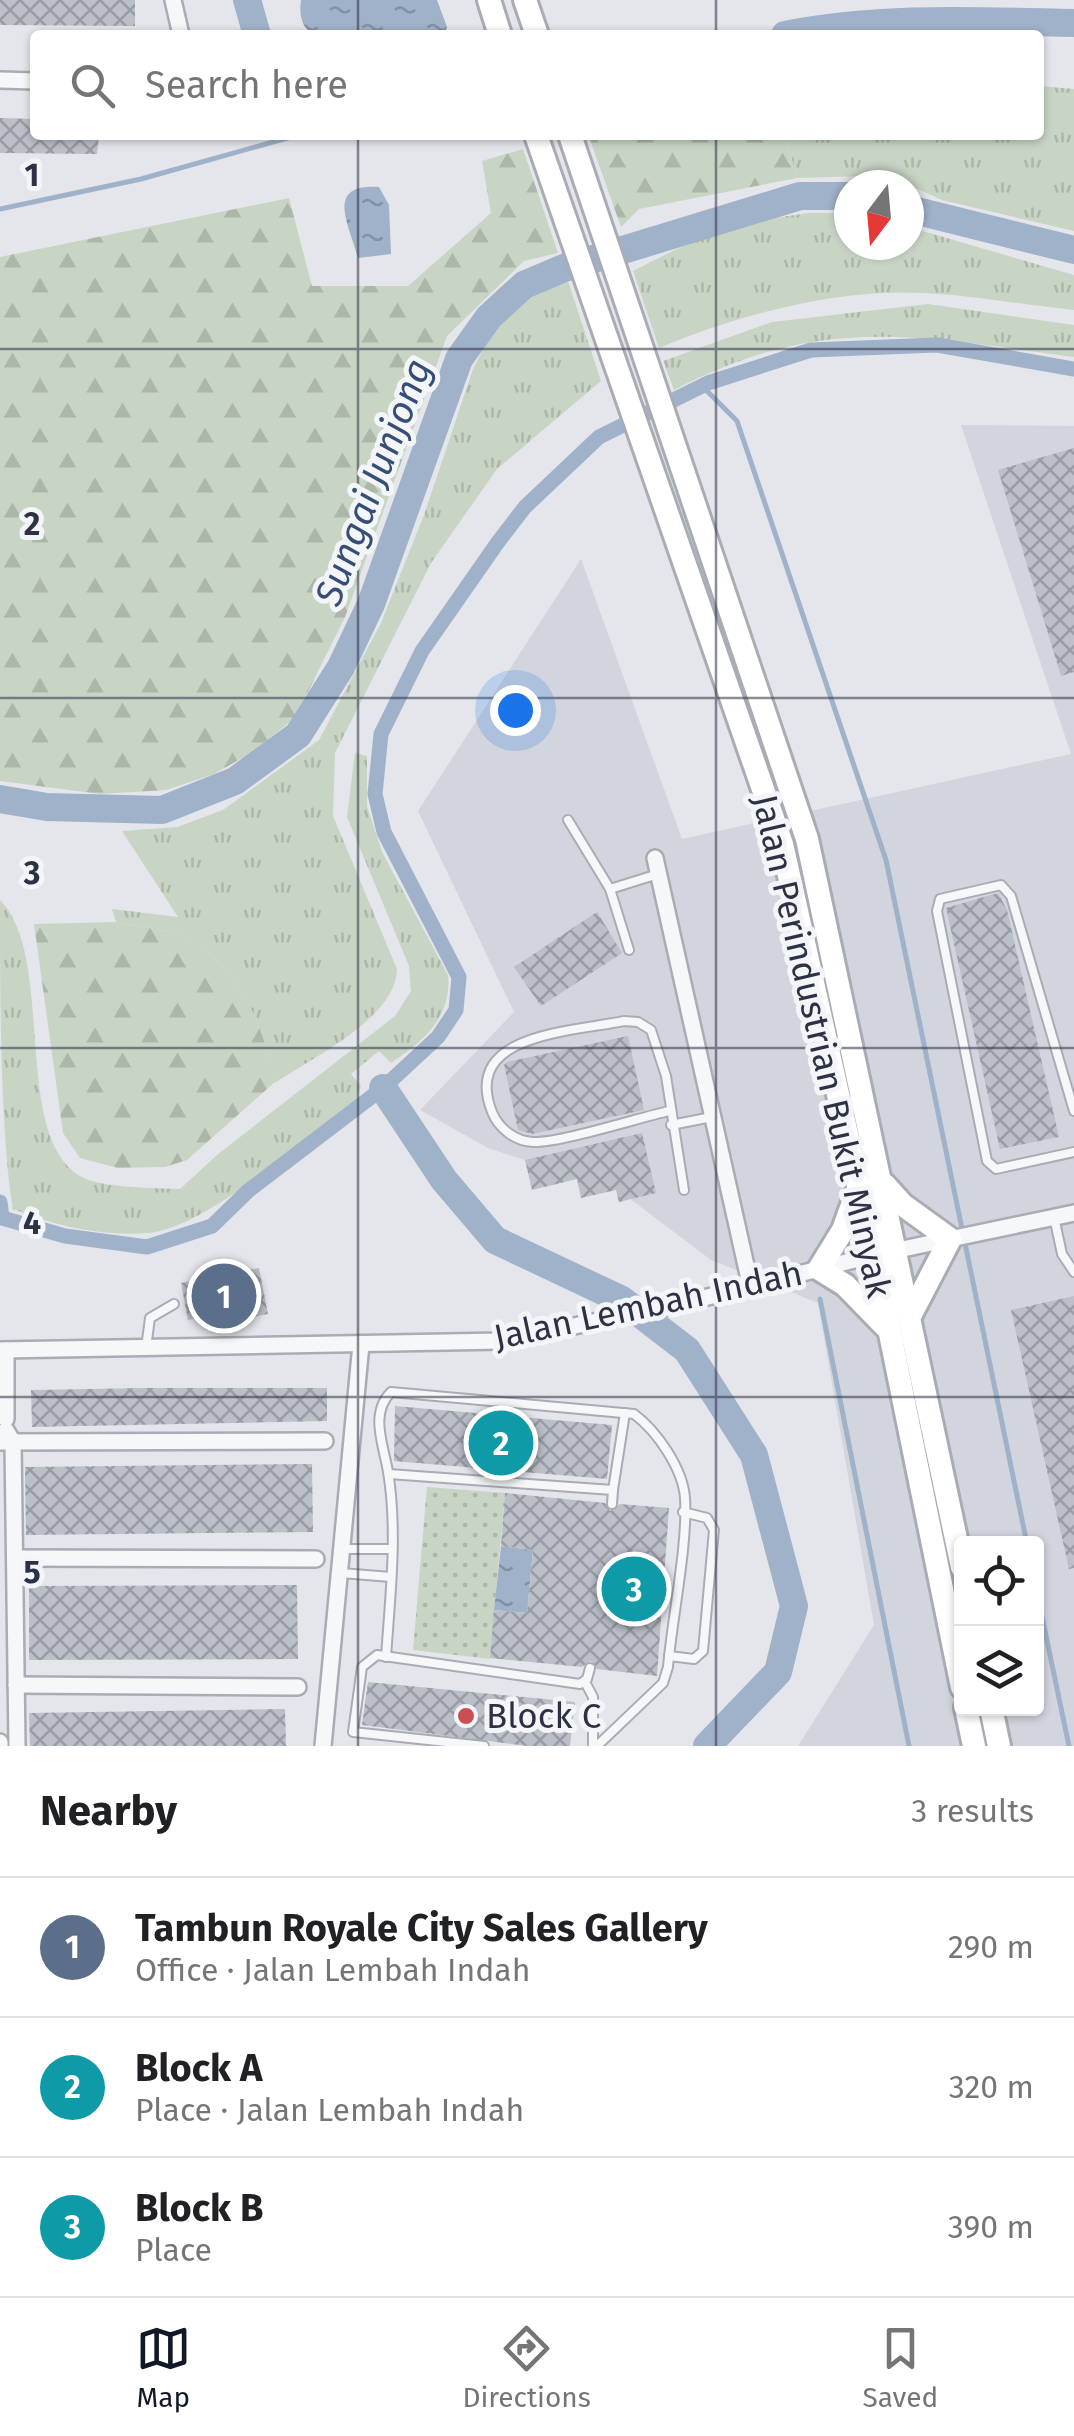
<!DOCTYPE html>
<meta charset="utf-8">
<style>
body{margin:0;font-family:"Fira Sans",sans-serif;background:#f6f6f6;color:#202124}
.controls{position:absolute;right:30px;bottom:30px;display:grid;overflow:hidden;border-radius:10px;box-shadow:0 2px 8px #0004}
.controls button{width:90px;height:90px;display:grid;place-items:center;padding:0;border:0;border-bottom:2px solid #e0e0e0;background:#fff;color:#202124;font:50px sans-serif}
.compass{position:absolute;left:834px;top:170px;width:90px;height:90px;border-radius:50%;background:#fff;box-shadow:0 2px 8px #0004;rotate:196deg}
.you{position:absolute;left:515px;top:710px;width:35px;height:35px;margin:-25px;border:8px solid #fff;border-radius:50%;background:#1a73e8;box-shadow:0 0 0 15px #1a73e833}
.badge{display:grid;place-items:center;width:65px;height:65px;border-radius:50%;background:#111827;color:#fff;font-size:32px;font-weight:700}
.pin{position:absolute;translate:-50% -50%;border:5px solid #fff;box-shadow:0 2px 10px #0006}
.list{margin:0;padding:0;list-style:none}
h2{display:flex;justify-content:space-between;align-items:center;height:130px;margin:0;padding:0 40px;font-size:42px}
h2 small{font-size:32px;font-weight:400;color:#757577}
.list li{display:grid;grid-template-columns:65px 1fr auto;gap:30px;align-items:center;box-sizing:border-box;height:140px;padding:0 40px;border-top:2px solid #e0e0e0}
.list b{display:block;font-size:38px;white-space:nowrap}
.list p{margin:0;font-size:32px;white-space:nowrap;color:#757577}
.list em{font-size:32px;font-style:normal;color:#757577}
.icon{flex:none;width:55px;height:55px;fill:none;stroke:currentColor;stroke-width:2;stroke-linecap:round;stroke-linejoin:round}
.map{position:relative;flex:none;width:1074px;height:1746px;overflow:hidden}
.search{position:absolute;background:#fff;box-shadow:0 2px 8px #0004;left:30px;right:30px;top:30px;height:110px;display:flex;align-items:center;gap:25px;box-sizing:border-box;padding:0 35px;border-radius:10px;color:#757577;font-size:38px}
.sheet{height:550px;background:#fff}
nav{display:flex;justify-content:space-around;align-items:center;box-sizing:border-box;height:140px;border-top:2px solid #e0e0e0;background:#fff;font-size:28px;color:#757577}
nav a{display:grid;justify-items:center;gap:5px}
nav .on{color:#111827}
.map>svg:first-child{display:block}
.built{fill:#d2d5dd;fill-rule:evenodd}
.grass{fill:url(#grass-tufts)}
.forest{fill:url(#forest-firs)}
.park{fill:url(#park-dots)}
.water{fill:url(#water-ripples)}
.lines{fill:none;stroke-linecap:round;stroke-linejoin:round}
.stream{stroke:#a0b1ca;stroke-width:5}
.canal{stroke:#a0b1ca;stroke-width:15}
.river{stroke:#a0b1ca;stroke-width:28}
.building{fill:url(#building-cross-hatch)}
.service-casing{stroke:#a9acb5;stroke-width:12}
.minor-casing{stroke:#a9acb5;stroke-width:20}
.secondary-casing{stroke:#a9acb5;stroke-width:28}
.service{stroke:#f6f7f9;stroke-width:8}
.minor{stroke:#f6f7f9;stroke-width:15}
.secondary{stroke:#fff;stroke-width:22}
.grid{fill:none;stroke:#2c3243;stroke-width:2.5;stroke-opacity:0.55}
.poi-dot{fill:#cb4d56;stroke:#f3f5f8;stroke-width:4}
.labels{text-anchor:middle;stroke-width:10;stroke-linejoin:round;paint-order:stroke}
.street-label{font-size:35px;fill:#2c3243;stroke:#f3f5f8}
.poi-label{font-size:35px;fill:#2c3243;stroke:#f3f5f8;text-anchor:start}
.water-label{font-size:38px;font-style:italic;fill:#364e76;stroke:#f3f5f8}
.grid-label{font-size:32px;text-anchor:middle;font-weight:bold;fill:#2c3243;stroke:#f3f5f8;stroke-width:10;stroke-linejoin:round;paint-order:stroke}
</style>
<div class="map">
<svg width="1074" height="1746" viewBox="0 0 1074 1746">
<defs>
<pattern id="grass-tufts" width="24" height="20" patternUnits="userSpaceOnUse" patternTransform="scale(2.5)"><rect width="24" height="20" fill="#c8d5c5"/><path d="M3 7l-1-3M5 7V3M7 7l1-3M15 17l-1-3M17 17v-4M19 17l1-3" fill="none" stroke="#acb7aa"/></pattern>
<pattern id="forest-firs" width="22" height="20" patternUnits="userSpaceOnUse" patternTransform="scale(2.5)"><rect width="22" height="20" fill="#c8d5c5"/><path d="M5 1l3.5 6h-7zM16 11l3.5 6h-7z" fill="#acb7aa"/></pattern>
<pattern id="park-dots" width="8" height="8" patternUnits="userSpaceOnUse" patternTransform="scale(2.5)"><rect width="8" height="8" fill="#c8d5c5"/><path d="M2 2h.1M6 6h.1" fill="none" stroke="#acb7aa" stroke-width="1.8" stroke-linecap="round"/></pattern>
<pattern id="water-ripples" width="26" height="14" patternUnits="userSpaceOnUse" patternTransform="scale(2.5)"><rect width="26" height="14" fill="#a0b1ca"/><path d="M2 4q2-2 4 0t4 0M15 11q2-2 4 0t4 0" fill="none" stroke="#8391a6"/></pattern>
<pattern id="building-cross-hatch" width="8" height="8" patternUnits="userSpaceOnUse" patternTransform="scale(2.5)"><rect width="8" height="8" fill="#bbbfc8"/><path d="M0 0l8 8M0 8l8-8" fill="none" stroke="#989ca4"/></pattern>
</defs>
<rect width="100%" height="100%" fill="#e4e6eb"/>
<path class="built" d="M961 425 1074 426V1746H798L874 1625 818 1303 711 1260 621 1192 488 1148 420 1110 514 1012 418 811 581 559 682 839 1071 754ZM962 1544H1036V1708H962Z"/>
<g class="grass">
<path d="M1039 86 1074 89V231L942 200 909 185 872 176 797 178 785 135H1039Z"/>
<path d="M809 213H849V245H909V227L1074 275V310C1023 305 972 295 921 293 838 288 734 316 659 348L633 271C698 237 736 222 809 213Z"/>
<path d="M568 281 601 381 497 469 431 563 335 753 333 816 397 969C397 1017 312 1058 275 1083 263 1026 243 974 191 941 172 929 138 927 116 922L112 909 178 917 122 831 177 827 223 810 319 740 381 623 424 515 473 369 494 328 524 298Z"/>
<path d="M928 304 1074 325V357C918 336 821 313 674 390L663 361 772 322Z"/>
<path d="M355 753 367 756V806L382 852 448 975C452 1017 424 1041 391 1063L379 1051 351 1074 361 1086 355 1102C308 1137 205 1228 149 1233 104 1237 55 1226 13 1209 0 1135 0 984 0 900 57 957 10 1138 82 1177 102 1188 156 1188 180 1189L217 1155 395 1016 411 991 409 966 347 817Z"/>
</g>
<g class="forest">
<path d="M599 135H785L797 178 639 209 621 227 589 137Z"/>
<path d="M523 149 558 253 524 261 447 336 345 617 295 718 251 753 214 774 166 790 100 794 0 781V257L289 198 312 286H408L491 213 482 161Z"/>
<path d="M116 922C138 927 172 929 191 941 243 974 263 1026 275 1082L187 1160 165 1167 118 1168 80 1158 63 1133 34 924Z"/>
</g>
<path class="park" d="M427 1487 505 1493 490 1659 413 1650Z"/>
<g class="water">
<path d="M301 0H437L447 27 444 35H315C301 29 299 14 301 0Z"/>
<path d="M379 187 389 205 391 254 358 258C349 225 324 183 379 187Z"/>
<path d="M501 1546 533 1550 527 1613 494 1610Z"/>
</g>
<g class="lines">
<g class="stream">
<path d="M0 209 141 179 298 135"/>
<path d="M702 386 737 421 886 860 1027 1544"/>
<path d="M820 1299 909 1746"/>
<path d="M1036 1588 1069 1746"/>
</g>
<path class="canal" d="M0 1202 2 1218 65 1236 147 1247 212 1226 248 1191 383 1088 438 1037 456 1010 459 977 384 832 375 794 381 734 422 651 498 542 525 507 599 437 708 383 811 350 937 345 1074 369"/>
<g class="river">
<path d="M247 0 257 35"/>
<path d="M785 35C880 16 978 21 1074 23"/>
<path d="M909 209 1074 250"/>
<path d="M0 799 47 807 162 810 235 781 298 735 341 667 371 604 459 359 489 317 524 285 564 268 800 196H849"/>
<path d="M383 1088 444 1180 495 1240 622 1300 687 1350 754 1455 794 1606 778 1672 707 1746"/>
</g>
</g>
<g class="building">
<path d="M0 0H135V26L0 25Z"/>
<path d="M0 118 35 119V135H99L97 154 0 153Z"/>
<path d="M1074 448V672L1061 676 998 470Z"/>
<path d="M998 893 1007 910 1059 1137 1000 1149 946 908Z"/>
<path d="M597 912 622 953 541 1006 514 967Z"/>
<path d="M628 1036 644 1110 532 1134 518 1130 504 1065 507 1062Z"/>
<path d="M642 1133 656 1193 619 1202 616 1190 581 1198 577 1179 532 1190 525 1160Z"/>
<path d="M259 1268 268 1314 251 1317 250 1308 188 1320 181 1283Z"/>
<path d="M1074 1296V1568L1069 1569 1011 1310Z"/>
<path d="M145 1388H327V1421L32 1427 31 1390Z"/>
<path d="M395 1406 612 1425 607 1479 394 1461Z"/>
<path d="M312 1464 313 1532 26 1535 25 1467Z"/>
<path d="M505 1493 605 1503 610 1511 620 1504 669 1508 657 1676 597 1669 591 1661 582 1667 490 1658 494 1610 527 1613 533 1550 501 1546Z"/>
<path d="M297 1585 298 1659 29 1660V1586Z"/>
<path d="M368 1682 575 1702 570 1746H527L362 1725Z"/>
<path d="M285 1709 286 1746H30L29 1713Z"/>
</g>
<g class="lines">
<defs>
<g id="service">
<path d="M568 820 610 889"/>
<path d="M629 950 610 889 658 874"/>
<path d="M669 1111C638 1118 560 1143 533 1142 515 1141 499 1129 492 1112 461 1033 572 1032 624 1021L638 1022 651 1030 666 1076 684 1190"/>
<path d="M1074 1111 1011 896 1001 885 940 899 937 911 987 1161 996 1169 1074 1152"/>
<path d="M671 1125 712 1117"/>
<path d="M1054 1217 1062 1254 1074 1272"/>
<path d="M146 1348 150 1318 174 1304"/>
<path d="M389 1474 613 1490 612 1504"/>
<path d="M613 1490 625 1413"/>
<path d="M342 1549H390"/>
<path d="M341 1573 391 1577"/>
<path d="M669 1656 694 1659 703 1651 714 1530 707 1518 683 1512"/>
<path d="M386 1657C390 1598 398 1531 388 1472 384 1446 369 1414 391 1392L634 1414C657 1431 683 1469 685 1498 688 1544 672 1619 668 1667L663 1683 597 1746"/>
<path d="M585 1682 593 1697V1746"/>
<path d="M484 1746 353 1732 362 1667 377 1655 580 1684 587 1679 590 1668"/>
</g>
<g id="minor">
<path d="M173 0 181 35"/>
<path d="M0 80 35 81"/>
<path d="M655 858 751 1288"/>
<path d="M0 1350 502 1341 680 1304 874 1255 1074 1213"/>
<path d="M6 1350V1419"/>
<path d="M6 1430 13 1442 17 1746"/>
<path d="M0 1442 325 1441"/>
<path d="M16 1558 316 1559"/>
<path d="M16 1685 298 1687"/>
<path d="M0 1742V1746"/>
<path d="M323 1746 361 1344"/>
</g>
<g id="secondary">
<path d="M489 0 500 35"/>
<path d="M525 0 537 35"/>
<path d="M536 135 782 844 874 1255 962 1687"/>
<path d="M570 135 807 839 962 1567"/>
<path d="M885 1185 903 1205 950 1239 909 1318"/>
<path d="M859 1186 843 1230 819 1269 845 1285 885 1326"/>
<path d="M966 1708 974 1746"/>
<path d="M991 1708 999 1746"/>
</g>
</defs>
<use href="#service" class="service-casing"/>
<use href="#minor" class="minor-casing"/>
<use href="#secondary" class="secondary-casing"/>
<use href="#service" class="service"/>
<use href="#minor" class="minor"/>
<use href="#secondary" class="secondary"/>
</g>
<path class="grid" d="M358 0V35M716 0V35M358 135V1746M716 135V1746M0 349H1074M0 698H1074M0 1048H1074M0 1397H1074"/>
<circle class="poi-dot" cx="466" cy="1716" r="10"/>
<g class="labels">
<g class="street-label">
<text transform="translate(822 1046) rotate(77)" y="12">Jalan Perindustrian Bukit Minyak</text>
<text transform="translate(648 1305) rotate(-12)" y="12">Jalan Lembah Indah</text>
</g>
<g class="poi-label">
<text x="486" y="1728">Block C</text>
</g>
<g class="water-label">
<text transform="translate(373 482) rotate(-69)" y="13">Sungai Junjong</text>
</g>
</g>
<g class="grid-label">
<text x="32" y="186">1</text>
<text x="32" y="535">2</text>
<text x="32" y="884">3</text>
<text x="32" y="1234">4</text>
<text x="32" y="1583">5</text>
</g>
</svg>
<div class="controls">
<button><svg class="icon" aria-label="locate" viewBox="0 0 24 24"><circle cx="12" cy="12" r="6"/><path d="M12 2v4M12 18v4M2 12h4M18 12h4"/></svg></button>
<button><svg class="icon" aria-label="layers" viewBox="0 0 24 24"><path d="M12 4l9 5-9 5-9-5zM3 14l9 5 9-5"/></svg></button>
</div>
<svg class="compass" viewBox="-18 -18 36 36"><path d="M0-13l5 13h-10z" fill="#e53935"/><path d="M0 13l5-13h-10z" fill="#757577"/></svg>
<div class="you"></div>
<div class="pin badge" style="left:224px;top:1296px;background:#5c6f8a">1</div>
<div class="pin badge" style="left:501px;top:1443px;background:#0f9aa8">2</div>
<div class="pin badge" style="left:634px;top:1589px;background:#0f9aa8">3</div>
<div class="search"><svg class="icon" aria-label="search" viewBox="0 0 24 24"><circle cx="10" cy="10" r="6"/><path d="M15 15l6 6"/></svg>Search here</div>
</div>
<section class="sheet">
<h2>Nearby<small>3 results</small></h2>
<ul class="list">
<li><span class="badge" style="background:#5c6f8a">1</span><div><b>Tambun Royale City Sales Gallery</b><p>Office · Jalan Lembah Indah</p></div><em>290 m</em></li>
<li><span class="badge" style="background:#0f9aa8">2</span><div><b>Block A</b><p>Place · Jalan Lembah Indah</p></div><em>320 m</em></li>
<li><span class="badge" style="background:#0f9aa8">3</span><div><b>Block B</b><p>Place</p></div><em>390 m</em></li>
</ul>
</section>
<nav>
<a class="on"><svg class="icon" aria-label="map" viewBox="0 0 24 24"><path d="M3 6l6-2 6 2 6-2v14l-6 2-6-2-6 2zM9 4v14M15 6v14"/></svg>Map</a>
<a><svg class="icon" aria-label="directions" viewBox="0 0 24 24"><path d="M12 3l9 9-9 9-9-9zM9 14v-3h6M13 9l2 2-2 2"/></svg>Directions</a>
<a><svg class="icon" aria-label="saved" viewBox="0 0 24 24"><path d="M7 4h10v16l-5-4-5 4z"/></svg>Saved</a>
</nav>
